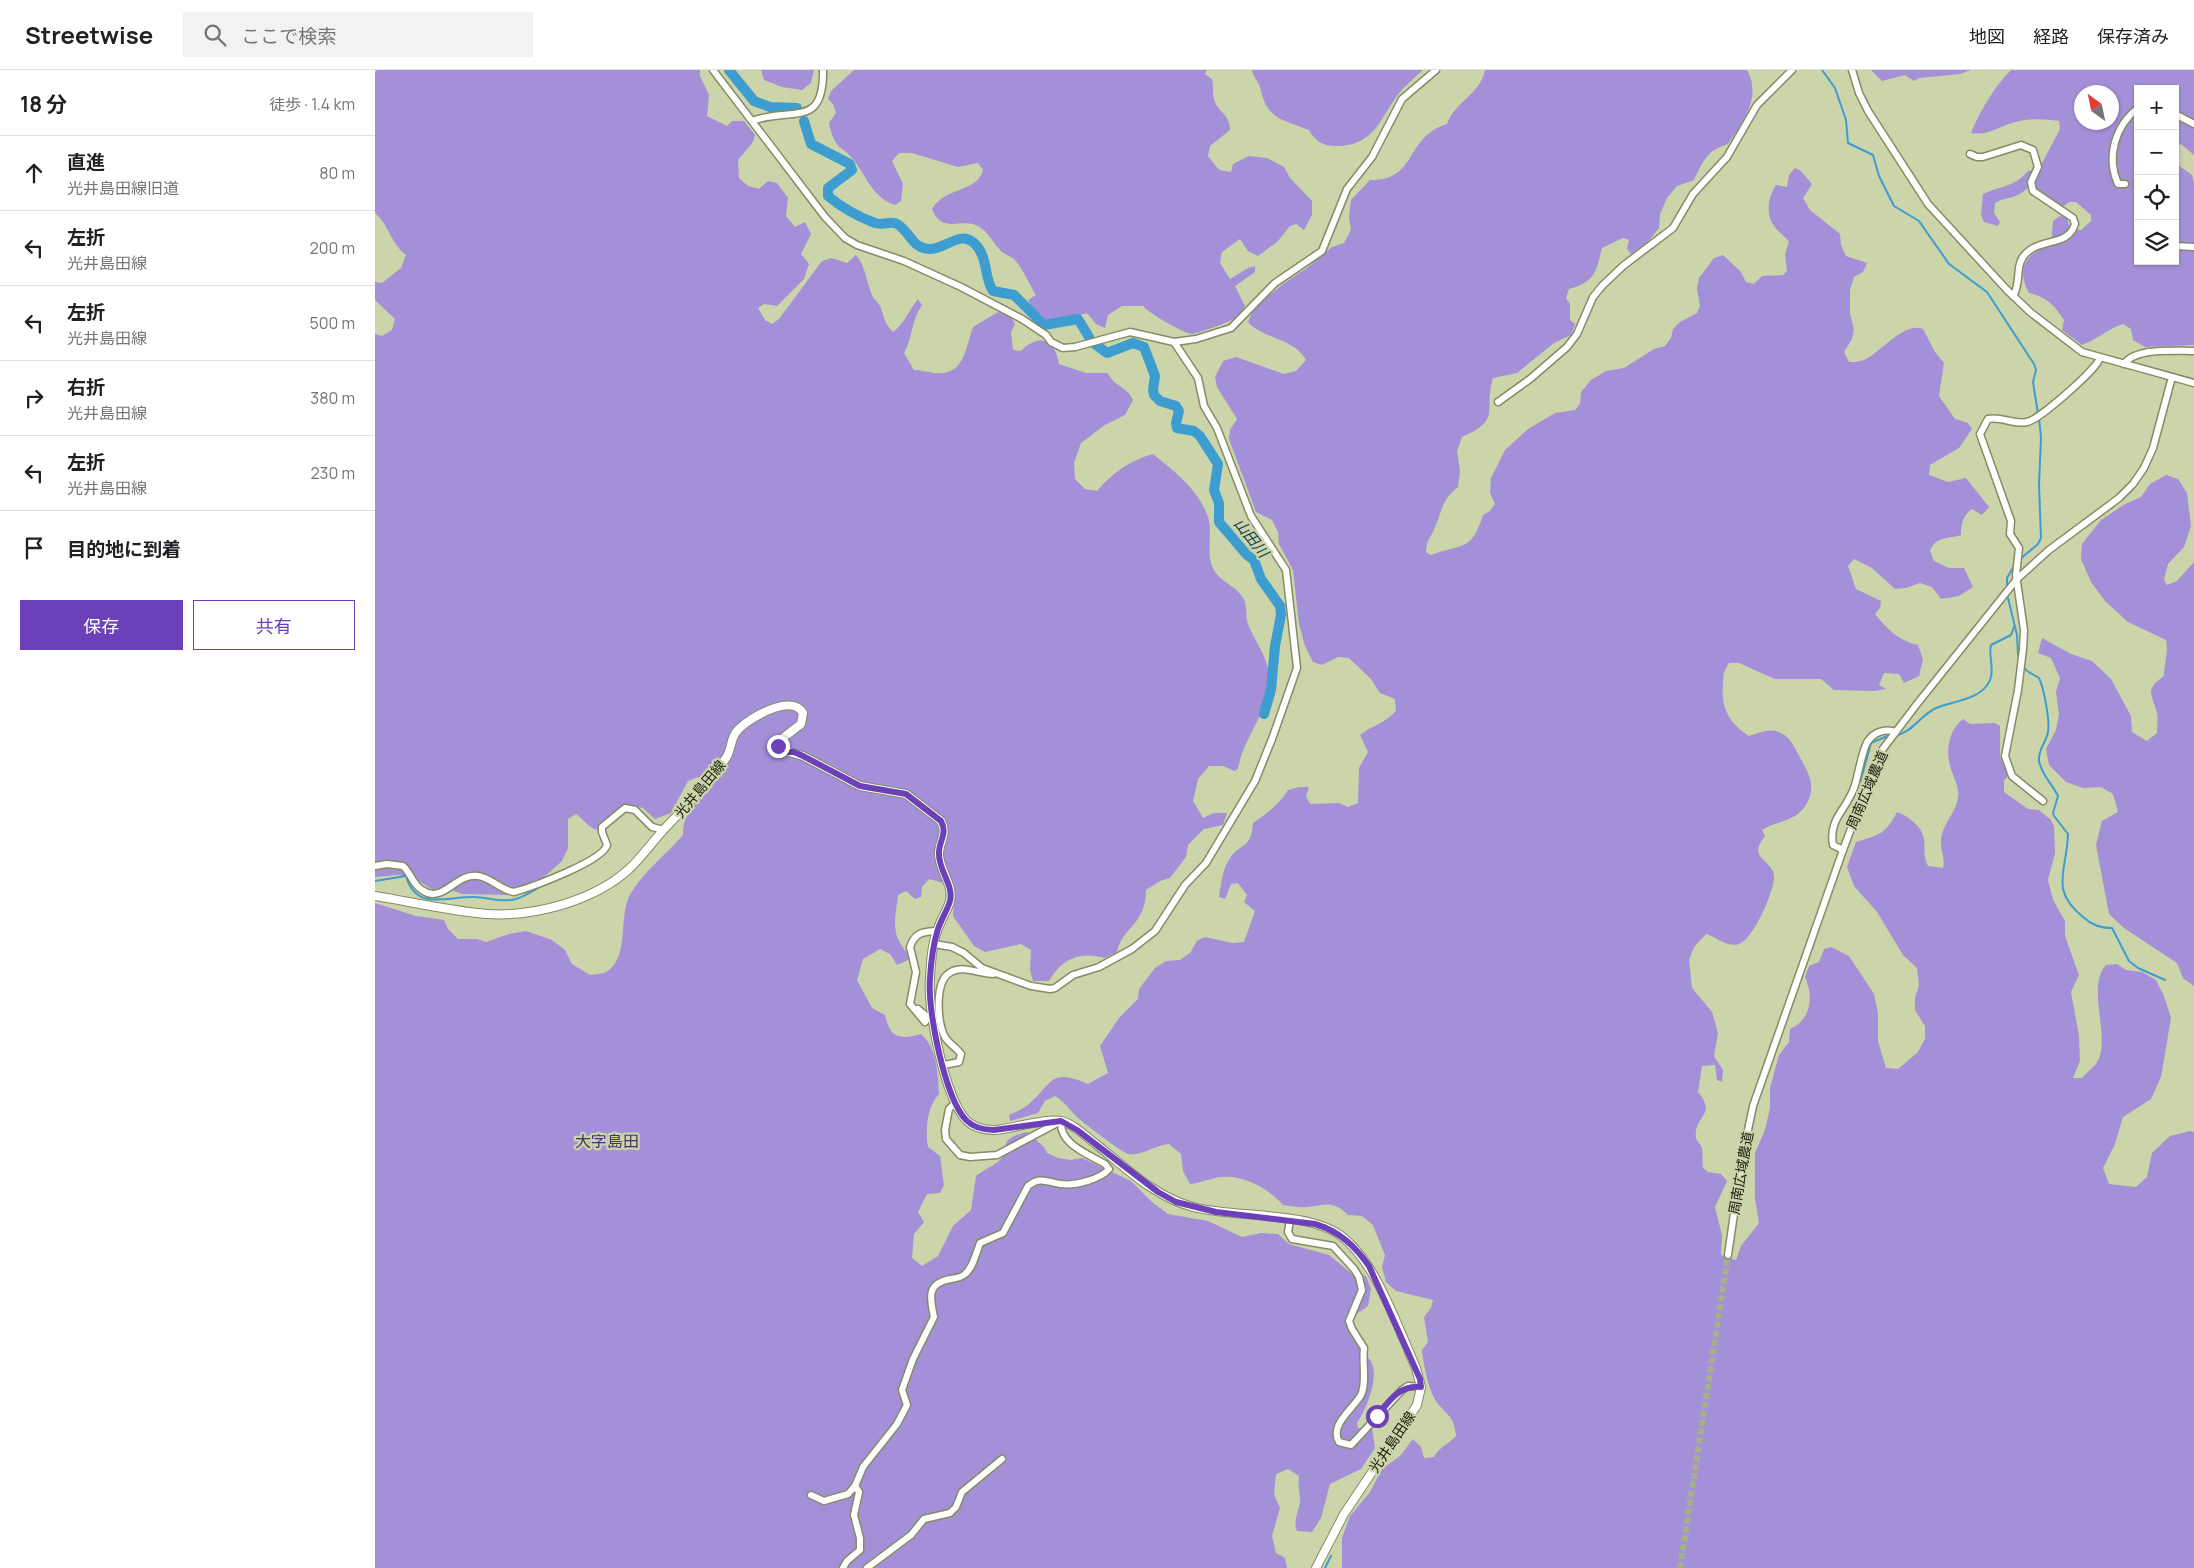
<!DOCTYPE html>
<html lang="ja">
<meta charset="utf-8">
<style>
body{margin:0;font-family:Manrope,"Noto Sans JP",sans-serif;background:#f2f2f2;color:#202124}
.controls{position:absolute;right:15px;top:15px;display:grid;overflow:hidden;border-radius:0px;box-shadow:0 1px 4px #0004}
.controls button{width:45px;height:45px;display:grid;place-items:center;padding:0;border:0;border-bottom:1px solid #e0e0e0;background:#fff;color:#202124;font:25px sans-serif}
.compass{position:absolute;left:1699px;top:15px;width:45px;height:45px;border-radius:50%;background:#fff;box-shadow:0 1px 4px #0004;rotate:327deg}
.stop{position:absolute;width:15px;height:15px;margin:-11px;border:4px solid #6c40b8;border-radius:50%;background:#fff}
.stop.end{background:#6c40b8;border-color:#fff;box-shadow:0 1px 5px #0008}
.list{margin:0;padding:0;list-style:none}
h2{display:flex;justify-content:space-between;align-items:center;height:65px;margin:0;padding:0 20px;font-size:21px}
h2 small{font-size:16px;font-weight:400;color:#757577}
.list li{display:grid;grid-template-columns:32px 1fr auto;gap:15px;align-items:center;box-sizing:border-box;height:75px;padding:0 20px;border-top:1px solid #e0e0e0}
.list b{display:block;font-size:19px;white-space:nowrap}
.list p{margin:0;font-size:16px;white-space:nowrap;color:#757577}
.list em{font-size:16px;font-style:normal;color:#757577}
.actions{display:flex;gap:10px;padding:15px 20px}
.actions a{flex:1;padding:11px 0;border:1px solid #6c40b8;border-radius:0px;text-align:center;font-size:18px;color:#6c40b8}
.actions .main{background:#6c40b8;color:#fff}
.icon{flex:none;width:28px;height:28px;fill:none;stroke:currentColor;stroke-width:2;stroke-linecap:round;stroke-linejoin:round}
.map{position:relative;flex:none;width:1819px;height:1498px;overflow:hidden}
header{display:flex;align-items:center;gap:30px;box-sizing:border-box;height:70px;padding:0 25px;background:#fff;border-bottom:1px solid #e0e0e0}
header strong{font-size:24px}
nav{display:flex;gap:28px;margin-inline-start:auto;font-size:18px}
.search{width:350px;height:45px;background:#f2f2f2;display:flex;align-items:center;gap:12px;box-sizing:border-box;padding:0 18px;border-radius:0px;color:#757577;font-size:19px}
main{display:flex}
aside{flex:1;background:#fff}
.map>svg:first-child{display:block}
.green{fill:#a490d9;fill-rule:evenodd}
.lines{fill:none;stroke-linecap:round;stroke-linejoin:round}
.stream{stroke:#3d9dd0;stroke-width:2}
.river{stroke:#3d9dd0;stroke-width:10}
.minor-tunnel{stroke:#a8af8a;stroke-width:6;stroke-dasharray:6 3;stroke-linecap:butt}
.minor-casing{stroke:#858c64;stroke-width:9}
.major-casing{stroke:#858c64;stroke-width:10}
.minor{stroke:#fff;stroke-width:6}
.major{stroke:#fff;stroke-width:8}
.route{stroke:#6c40b8;stroke-width:6}
.labels{text-anchor:middle;stroke-width:4.5;stroke-linejoin:round;paint-order:stroke}
.street-label{font-size:14px;fill:#191c0c;stroke:#ccd4aa}
.water-label{font-size:15px;font-style:italic;fill:#133c51;stroke:#ccd4aa}
.quarter-label{font-size:16px;fill:#45316d;stroke:#ccd4aa}
</style>
<header>
<strong>Streetwise</strong>
<div class="search"><svg class="icon" aria-label="search" viewBox="0 0 24 24"><circle cx="10" cy="10" r="6"/><path d="M15 15l6 6"/></svg>ここで検索</div>
<nav><a>地図</a><a>経路</a><a>保存済み</a></nav>
</header>
<main>
<aside>
<h2>18 分<small>徒歩 · 1.4 km</small></h2>
<ul class="list">
<li><svg class="icon" aria-label="ahead" viewBox="0 0 24 24"><path d="M12 20V5M6 11l6-6 6 6"/></svg><div><b>直進</b><p>光井島田線旧道</p></div><em>80 m</em></li>
<li><svg class="icon" aria-label="left" viewBox="0 0 24 24"><path d="M17 20v-9H6M10 6l-5 5 5 5"/></svg><div><b>左折</b><p>光井島田線</p></div><em>200 m</em></li>
<li><svg class="icon" aria-label="left" viewBox="0 0 24 24"><path d="M17 20v-9H6M10 6l-5 5 5 5"/></svg><div><b>左折</b><p>光井島田線</p></div><em>500 m</em></li>
<li><svg class="icon" aria-label="right" viewBox="0 0 24 24"><path d="M7 20v-9h11M14 6l5 5-5 5"/></svg><div><b>右折</b><p>光井島田線</p></div><em>380 m</em></li>
<li><svg class="icon" aria-label="left" viewBox="0 0 24 24"><path d="M17 20v-9H6M10 6l-5 5 5 5"/></svg><div><b>左折</b><p>光井島田線</p></div><em>230 m</em></li>
<li><svg class="icon" aria-label="arrive" viewBox="0 0 24 24"><path d="M6 21V4h12l-3 4 3 4H6"/></svg><div><b>目的地に到着</b></div></li>
</ul>
<div class="actions"><a class="main">保存</a><a>共有</a></div>
</aside>
<div class="map">
<svg width="1819" height="1498" viewBox="0 0 1819 1498">
<rect width="100%" height="100%" fill="#ccd4aa"/>
<g class="green">
<path d="M2 0H325V6L334 25 332 46 352 56 357 51H369L380 65 378 72 363 90 364 108 373 116 384 119 393 111 402 113 413 128 411 146 420 157 430 152 436 164 426 184 434 194 429 209 402 236 389 234 383 238 390 250 397 254 404 249 447 191 457 188 472 193 481 185C491 197 491 211 497 225 499 230 504 233 506 238 509 248 510 254 518 262 529 254 534 240 543 229L547 235C536 251 538 267 529 283L539 300C546 300 552 302 559 303 590 306 590 279 598 257L623 242 636 247 640 254 636 262 638 280 646 281C664 263 680 269 684 294L711 303H733C738 316 753 317 758 330L750 345 730 355 706 373 699 393 700 409 710 419 722 421C737 403 756 390 778 384 799 401 824 420 833 447 838 462 831 481 837 496 843 512 860 514 868 528 873 535 870 546 873 554 881 575 896 589 894 614 890 648 869 666 863 699L859 701 848 696H834L823 709 818 731 828 748 839 743H852L848 755 829 759 813 775 811 787 795 808 785 811 771 820C771 855 747 857 742 882L730 888C705 881 687 888 674 911H658L655 900 656 880 646 874 610 882 599 876 578 846 579 825 576 815 554 809 547 817 546 827 540 829 531 821 523 825C522 837 517 856 523 869 526 876 532 881 535 889L522 895 515 884 505 879 488 889 482 910 497 938 510 945C515 968 524 970 546 964 562 978 563 1003 564 1024 552 1037 550 1059 553 1077L565 1086 569 1115 565 1123 552 1124 543 1142 549 1152 539 1164 537 1188 547 1196 563 1186 578 1156 596 1140 601 1106C608 1100 617 1097 624 1091 638 1078 619 1070 652 1062L669 1077 672 1083 683 1088 696 1090 707 1088 756 1111 777 1132 793 1144 833 1151 867 1167 886 1163 903 1164 914 1174 954 1185 976 1203 991 1206 996 1219 993 1236 980 1245 974 1262C979 1274 988 1280 995 1290 1006 1305 991 1340 982 1353L983 1358H997L1000 1378 986 1399 955 1414 946 1448 937 1462 922 1461C917 1449 926 1439 925 1427 924 1419 923 1414 924 1406L913 1399 901 1404 899 1424 905 1438 897 1466 901 1483 910 1488 912 1498H0V833L41 846 69 850 73 859 83 869H102L111 872 134 864 151 861 177 870 190 880 197 894 215 905C220 904 227 904 231 902 256 887 242 845 256 823 270 800 291 785 308 765 307 743 326 728 340 712L323 707 313 711 296 743 280 749 268 738 250 734 226 754 222 760C212 757 209 749 201 744L193 749V778L187 791 156 819 137 825 87 824 71 818 58 820 39 808 23 805 0 807V264L7 266 17 260 20 249 0 230V212L7 213 26 198 31 185C16 174 14 155 0 143V3Z"/>
<path d="M386 0H439L436 13 427 20 407 17 389 10Z"/>
<path d="M479 0H832L830 4 837 9C839 16 837 22 839 29 843 43 855 44 855 60L835 76 833 86 844 100 856 102 858 94 874 86 892 88 909 97 915 108 937 131V145L929 160 921 154 915 156 903 171 883 186 873 181 865 169 847 182 845 193 855 209 873 198 880 196V202L860 216 870 236C867 240 864 245 860 248 856 252 823 263 817 264 810 264 773 243 768 236H747L733 245 730 258 721 254 713 244C706 243 704 247 698 248 674 255 663 254 653 230L661 225C654 214 648 199 639 189 635 186 629 184 626 181 617 172 614 162 603 156 586 147 567 165 557 139 572 115 601 124 608 100L603 93 583 97 537 83H524L517 91 528 114 526 131 520 135C499 128 493 110 481 93 468 74 460 83 454 53L461 43 458 34 453 29 456 21Z"/>
<path d="M877 0H1048C1040 7 1032 14 1025 22 1005 47 1001 76 961 76 948 76 941 72 934 60 906 49 892 50 885 17 883 11 878 7 877 0Z"/>
<path d="M1110 0H1372C1387 27 1368 52 1353 74 1332 80 1328 91 1319 110L1302 116 1292 128 1285 144 1284 158 1271 174 1256 184 1252 179 1254 170 1248 168 1227 178C1221 202 1220 212 1194 219L1191 228 1195 234V250L1200 254 1196 265 1179 273 1142 303 1118 308C1108 341 1128 349 1087 367L1082 381 1085 401 1083 417C1065 432 1069 437 1060 457 1056 468 1052 468 1051 482L1056 485C1089 473 1096 482 1108 445L1115 441 1120 434 1115 423 1116 408 1130 380 1153 359 1180 343 1200 340 1205 334 1206 322 1216 310 1231 301 1249 298 1279 279 1290 276 1296 268 1298 259 1305 252 1322 243 1325 236 1322 219 1324 208 1339 188 1348 185 1366 202 1371 212 1379 214 1387 206 1408 205 1412 201 1410 184 1414 172C1410 166 1404 163 1400 157 1390 145 1393 127 1401 115L1412 117 1414 105 1420 98 1426 101 1437 114 1428 128 1435 140 1465 164 1466 175 1471 186 1492 193 1488 202 1479 207 1475 220V244L1479 259 1477 269 1469 282 1474 292C1477 292 1482 292 1486 291 1503 287 1527 251 1548 259L1560 282 1569 293 1564 326 1580 349 1593 353 1597 359 1584 378 1555 395 1554 405 1573 412 1591 408 1614 437 1607 445 1597 439C1588 445 1586 454 1586 465 1574 469 1560 466 1555 481L1559 491 1574 498H1589L1598 517 1584 526 1566 529 1557 517 1545 513 1531 518 1520 519 1497 498 1479 489 1473 496 1481 519 1506 531 1505 538 1500 544C1512 559 1524 571 1543 575L1548 589 1544 606 1529 613 1524 604 1509 603 1504 615 1511 619 1500 621 1459 620 1446 609H1400L1364 593H1354C1347 604 1349 604 1348 616 1346 639 1355 654 1374 666 1384 663 1394 658 1404 662 1415 667 1417 673 1422 682 1432 701 1445 717 1428 739 1417 752 1401 751 1387 760L1390 766C1370 791 1401 789 1399 809 1397 825 1379 868 1364 874 1352 878 1342 867 1331 864L1319 877 1314 890 1317 918 1337 942 1343 963 1339 986 1348 1000 1347 1012 1342 1010 1340 995 1327 996 1323 1022C1343 1046 1318 1045 1321 1068 1322 1072 1326 1074 1327 1078 1328 1084 1327 1092 1328 1098L1333 1102 1346 1104 1352 1111 1340 1137 1347 1165 1346 1185 1361 1190 1366 1176 1384 1153 1380 1129V1083L1390 1060 1395 1038V1018L1404 985 1414 972 1415 959C1436 950 1439 927 1430 907L1434 896 1444 892 1449 879 1456 877 1474 886 1499 924 1503 943V971L1511 998 1523 999 1543 982 1550 969V956L1540 940V928L1544 915 1542 898 1528 885 1502 842 1479 816 1472 797 1481 772C1504 765 1511 764 1522 742 1533 746 1547 756 1549 769 1550 779 1548 786 1553 796L1568 798C1571 787 1563 777 1567 764 1571 751 1581 741 1583 728 1585 714 1576 705 1574 691 1571 676 1576 658 1588 649L1595 654 1620 653 1625 656V687L1633 705 1629 711V722L1653 739 1664 740 1676 750 1679 757 1680 783 1673 810 1678 830 1690 851V866L1704 905 1696 922 1704 966 1705 991 1698 1008H1707C1711 1003 1717 999 1721 994 1738 970 1710 918 1731 895L1742 894 1751 900 1767 902 1781 910 1789 926 1796 948 1786 1007 1776 1029 1748 1047 1740 1074 1728 1098 1734 1114 1761 1117 1772 1107 1777 1083 1795 1066 1815 1061 1819 1062V1498H967V1468L975 1446 995 1422 1007 1399 1025 1386 1038 1369 1046 1377 1049 1388 1059 1387C1064 1377 1074 1374 1081 1366 1079 1340 1064 1343 1057 1323 1052 1311 1048 1292 1047 1280L1053 1272 1049 1247 1056 1238 1058 1230 1021 1221 1011 1212 1007 1197 1010 1185 998 1155 987 1146 973 1145C958 1130 951 1135 932 1137 925 1138 916 1136 908 1135 893 1118 869 1105 846 1107 836 1108 825 1113 815 1114L808 1101 806 1084 794 1074C780 1075 765 1087 753 1084 748 1083 707 1052 702 1047 694 1039 690 1032 680 1026L670 1031 663 1043 635 1051 634 1045C640 1042 649 1039 654 1034 679 1012 675 998 713 1014L733 1003 725 976 744 948 763 929 764 919 780 898 791 891 805 890 815 883 822 871 830 867 857 873 869 872 880 841 869 832 872 825 863 813 856 814 850 829 844 827C846 814 847 800 855 788 866 772 876 780 878 753 892 743 904 735 913 720L924 717H934L931 726 935 734 964 733 973 737 983 733 984 698 993 682 985 665C998 655 1009 654 1021 641L1020 629 1005 623 996 609 974 588 963 587 947 595 938 592 930 576 924 554 918 500 904 474 903 462 897 450 881 442 854 369 855 360 862 349 842 317 840 307 848 291 861 287 909 304 921 301 931 290C919 268 888 269 873 252L879 238 908 214 932 198 957 177 969 173 976 160 974 147 976 130 995 110C1043 111 1029 67 1072 54 1081 30 1105 25 1110 0Z"/>
<path d="M1496 0H1596L1585 4 1544 8 1539 11 1530 5 1507 11Z"/>
<path d="M1636 0H1819V85L1806 74 1800 78V19H1763V191H1800V90L1803 95 1817 105 1819 113V275L1770 277 1758 270 1756 259 1748 254C1733 259 1723 269 1707 275L1687 260 1689 250C1679 235 1672 227 1654 223 1641 200 1650 182 1676 176L1678 151 1685 146 1692 148 1695 159 1706 160 1716 151V145L1701 132H1694L1689 136C1679 134 1664 125 1659 115 1652 117 1650 121 1645 124 1636 129 1627 128 1620 133L1619 143 1625 152 1623 156 1609 152 1606 145 1608 124C1627 115 1638 118 1653 101H1663L1685 59 1684 51C1669 49 1656 48 1641 52 1624 56 1614 66 1596 63 1605 41 1619 17 1636 0ZM1706 22H1736V52H1706Z"/>
<path d="M1791 405 1803 409 1812 423 1816 456 1809 477 1793 494 1789 509 1792 515 1802 511 1819 492V916L1808 908 1802 893 1749 858 1734 844 1721 775 1727 751 1743 742 1738 724 1726 717 1708 718 1691 712 1674 695 1671 679 1681 660 1684 644 1681 622 1685 608 1676 588 1663 583 1667 568 1696 584 1717 591 1736 609 1756 646 1757 662 1772 671 1782 663C1782 657 1783 650 1782 643 1777 624 1769 620 1789 606 1789 593 1794 583 1791 570L1753 552 1730 531 1716 512 1706 489 1707 474 1726 450 1750 434 1766 427 1775 414Z"/>
</g>
<g class="lines">
<g class="stream">
<path d="M1447 0 1460 18 1471 50 1473 73 1498 85 1504 106 1519 136 1544 151 1574 194 1612 222 1659 294 1661 300 1658 312 1663 344"/>
<path d="M1645 489 1663 474 1666 468 1664 415 1666 367 1664 348"/>
<path d="M1632 519V508L1640 494"/>
<path d="M1632 524 1642 565 1643 585"/>
<path d="M1648 596 1652 601 1664 608C1669 618 1675 651 1673 662 1671 673 1663 679 1664 691 1666 704 1678 715 1683 726L1678 743 1679 746 1693 764C1692 801 1674 820 1708 847 1717 855 1725 858 1737 858L1754 891 1763 898 1790 910"/>
<path d="M1523 665C1538 661 1546 645 1561 638 1577 631 1607 630 1615 610 1620 600 1613 586 1616 575L1636 565 1639 557"/>
<path d="M1466 748 1485 713 1496 673 1515 665"/>
<path d="M0 811 31 806C41 841 70 827 96 827 109 826 122 832 135 830 145 830 158 821 166 816"/>
<path d="M950 1498 956 1486"/>
</g>
<g class="river">
<path d="M354 0 379 31 395 37 422 38"/>
<path d="M429 51 436 74 475 94 477 100 453 118V126C466 137 484 147 500 153 507 156 516 150 522 154 536 162 536 178 555 179 570 180 586 158 601 175 613 188 609 208 618 221L639 225 669 255 703 249 714 267"/>
<path d="M720 274 732 283 758 273 769 277 780 306 778 320 779 325 785 331 801 336 804 341 801 353 802 358 819 361 825 366 843 394 839 420 844 433V452L872 485 879 490 886 509 905 536 906 545 900 576 896 620 889 644"/>
</g>
<path class="minor-tunnel" d="M1305 1498 1353 1185"/>
<defs>
<g id="minor">
<path d="M338 0 450 147 470 168 482 175 529 191 586 217 647 249 671 265 676 272 688 278 700 277 755 262 799 272 821 269 856 258 900 213 947 181 972 119 997 87 1027 29 1061 0"/>
<path d="M1477 0 1484 23 1493 41 1553 134 1632 220 1655 242 1707 282 1819 313"/>
<path d="M1800 44 1819 54"/>
<path d="M377 51C416 36 449 60 448 0"/>
<path d="M1595 84 1602 87H1608L1646 75 1658 80 1663 97 1656 112 1658 121 1698 148 1700 154C1694 175 1670 169 1655 180 1637 192 1648 211 1638 226"/>
<path d="M1750 114H1743C1731 87 1740 56 1763 38"/>
<path d="M1800 176 1819 177"/>
<path d="M1749 294C1761 277 1801 281 1819 281"/>
<path d="M1123 332 1155 309 1192 277 1202 264 1218 227 1227 216 1248 196 1298 158 1318 124 1352 87 1382 35 1417 0"/>
<path d="M1668 731 1637 706 1630 686 1643 620 1648 579 1649 560 1641 505 1644 478 1635 464 1636 451 1605 364 1613 349C1626 346 1639 355 1652 352 1664 350 1722 299 1725 288"/>
<path d="M1468 780 1458 775C1453 748 1473 739 1480 715 1483 705 1488 677 1493 671 1499 662 1511 658 1521 662"/>
<path d="M0 796 12 794 28 796C36 803 37 814 47 820 68 835 81 802 103 806 117 808 125 820 139 822 157 817 228 791 232 775L227 762V757L250 738 260 740 277 757 289 760"/>
<path d="M559 874 577 877 589 883 607 898 656 916 675 919 680 918 698 905 724 897 757 879 780 861 810 815 831 793 880 711 897 669 922 598 911 500 876 446 842 358 829 336 823 308 799 272"/>
<path d="M543 939 556 950"/>
<path d="M550 952 535 934 541 902 535 877C540 862 548 862 562 861"/>
<path d="M569 995 584 992 586 984C582 978 574 974 570 967 562 954 559 910 576 902 589 895 604 904 618 904"/>
<path d="M579 1034 574 1039 570 1060 571 1069 585 1085 595 1087 622 1085 686 1051"/>
<path d="M915 1150 913 1162 917 1169 958 1176 979 1199 984 1207 987 1220 974 1251 977 1259 989 1278C987 1292 992 1313 986 1325 978 1339 954 1355 964 1372L976 1375 1027 1320 1033 1316 1046 1317"/>
<path d="M1353 1185 1367 1089 1378 1036 1468 780 1504 684 1542 634 1642 509 1674 480 1744 428 1758 414 1769 398 1778 378 1797 307"/>
<path d="M436 1425 449 1431 473 1424 480 1416 488 1397 522 1354 532 1335 527 1320 538 1289 559 1247C555 1228 551 1213 576 1209 581 1208 586 1208 590 1204 598 1198 601 1183 605 1173L628 1163 653 1116C665 1106 672 1112 686 1114 700 1116 726 1109 734 1099L730 1094C713 1084 684 1074 686 1051"/>
<path d="M468 1498 472 1491 485 1480V1468L479 1445 484 1422 480 1416"/>
<path d="M492 1498 536 1465 549 1449 575 1443 581 1437 587 1422 627 1389"/>
</g>
<path id="major" d="M0 826C37 832 75 841 112 844 159 847 219 831 254 799 269 785 280 768 294 754 315 733 334 711 351 688 357 679 355 669 362 661 373 648 417 623 428 643L426 654 404 671V679L428 686 485 716 531 724 566 751C573 764 564 771 564 784 564 800 579 815 575 831 573 839 567 848 564 856 557 871 556 892 555 908 552 940 570 1027 591 1050 599 1058 609 1060 619 1060 636 1059 671 1048 686 1051 699 1054 710 1066 721 1074 751 1098 780 1127 818 1137 860 1148 932 1141 965 1165 1001 1191 1023 1258 1041 1298L1046 1317 1042 1335 969 1444 941 1498"/>
</defs>
<use href="#minor" class="minor-casing"/>
<use href="#major" class="major-casing"/>
<use href="#minor" class="minor"/>
<use href="#major" class="major"/>
</g>
<g class="lines">
<path class="route" d="M403 676 408 682H419L428 686 485 716 531 724 566 751C573 764 564 770 564 783 563 800 579 815 575 831 572 841 566 850 563 859 558 875 556 892 555 908 552 940 570 1028 591 1050 599 1058 609 1060 619 1060L686 1051 702 1060 783 1122 801 1132 841 1142 940 1154C964 1161 980 1176 994 1196L1045 1309 1046 1317C1024 1315 1015 1330 1002 1346"/>
</g>
<g class="labels">
<g class="street-label">
<text transform="translate(325 719) rotate(-50)" y="5">光井島田線</text>
<text transform="translate(1492 720) rotate(-67)" y="5">周南広域農道</text>
<text transform="translate(1366 1103) rotate(-80)" y="5">周南広域農道</text>
<text transform="translate(1017 1372) rotate(-56)" y="5">光井島田線</text>
</g>
<g class="water-label">
<text transform="translate(876 468) rotate(51)" y="5">山田川</text>
</g>
<g class="quarter-label">
<text x="232" y="1077">大字島田</text>
</g>
</g>
</svg>
<div class="controls">
<button>+</button>
<button>−</button>
<button><svg class="icon" aria-label="locate" viewBox="0 0 24 24"><circle cx="12" cy="12" r="6"/><path d="M12 2v4M12 18v4M2 12h4M18 12h4"/></svg></button>
<button><svg class="icon" aria-label="layers" viewBox="0 0 24 24"><path d="M12 4l9 5-9 5-9-5zM3 14l9 5 9-5"/></svg></button>
</div>
<svg class="compass" viewBox="-18 -18 36 36"><path d="M0-13l5 13h-10z" fill="#e53935"/><path d="M0 13l5-13h-10z" fill="#757577"/></svg>
<div class="stop" style="left:1002px;top:1346px"></div>
<div class="stop end" style="left:403px;top:676px"></div>
</div>
</main>
